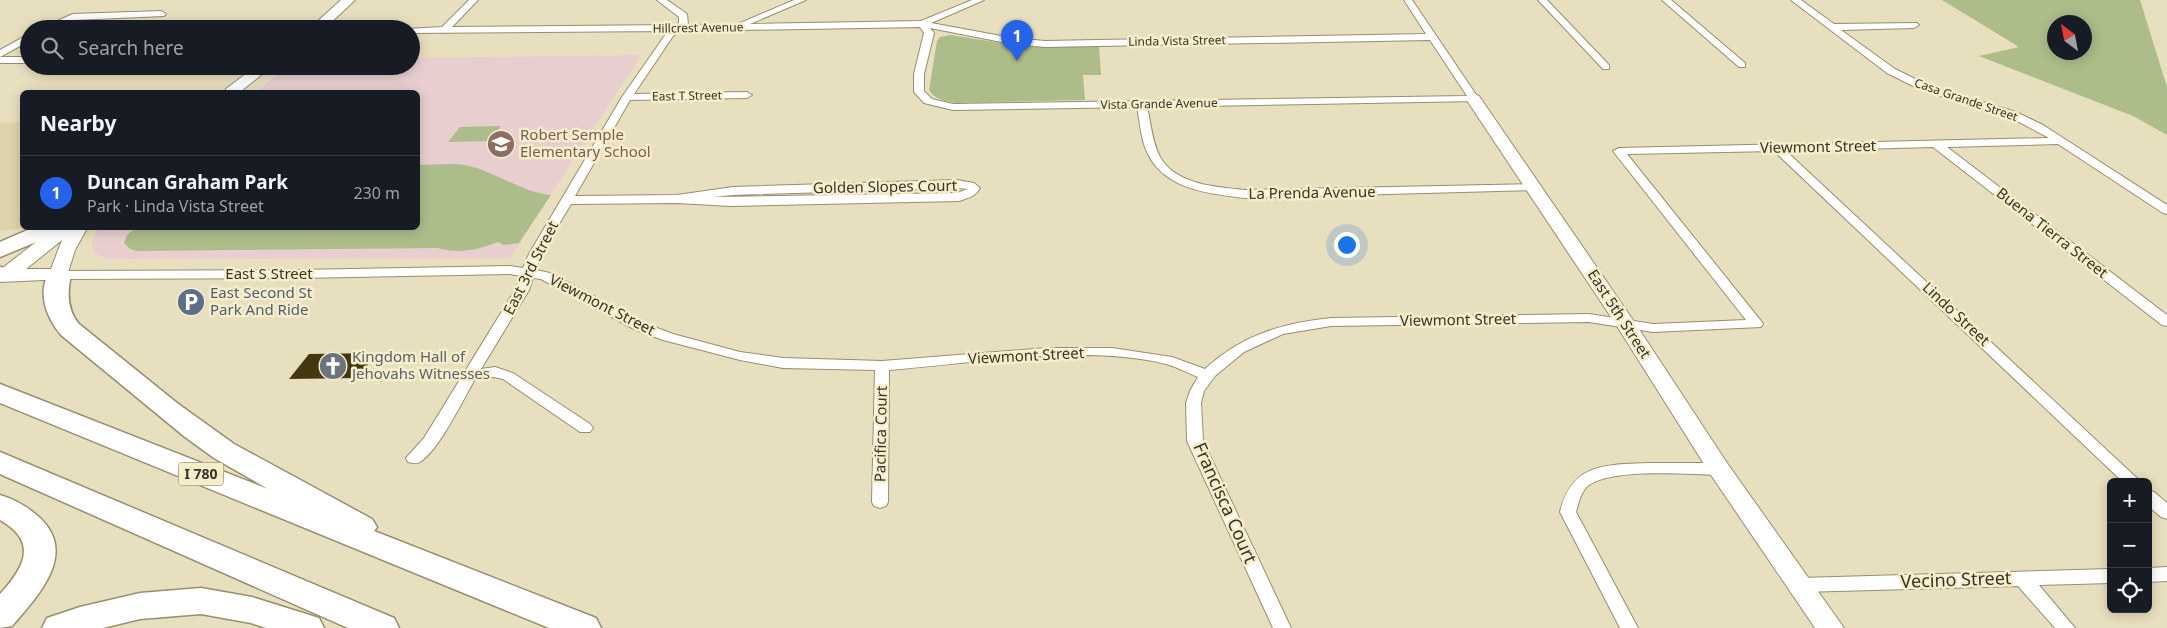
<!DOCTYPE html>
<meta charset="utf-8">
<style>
body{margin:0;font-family:"Noto Sans",sans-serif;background:#242831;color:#f1f3f6}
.controls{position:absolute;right:15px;bottom:15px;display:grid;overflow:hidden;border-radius:8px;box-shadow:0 2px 12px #0003}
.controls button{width:45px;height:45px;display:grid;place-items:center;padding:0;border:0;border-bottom:1px solid #363941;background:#171b24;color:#f1f3f6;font:25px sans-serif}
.compass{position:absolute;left:2047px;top:15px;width:45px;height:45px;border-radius:50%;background:#171b24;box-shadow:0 2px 12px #0003;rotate:328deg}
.you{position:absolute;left:1346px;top:244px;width:18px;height:18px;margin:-12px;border:4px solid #fff;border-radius:50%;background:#1a73e8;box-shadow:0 0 0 8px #1a73e833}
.badge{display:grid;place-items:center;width:32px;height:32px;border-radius:50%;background:#2563eb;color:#fff;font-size:16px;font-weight:700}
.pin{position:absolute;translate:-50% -41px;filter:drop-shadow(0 1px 2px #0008)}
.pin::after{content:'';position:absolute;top:26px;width:18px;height:15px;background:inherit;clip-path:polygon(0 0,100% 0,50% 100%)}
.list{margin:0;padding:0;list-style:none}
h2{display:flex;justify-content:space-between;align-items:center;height:65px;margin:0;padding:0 20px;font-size:21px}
h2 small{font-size:16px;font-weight:400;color:#9ea1a6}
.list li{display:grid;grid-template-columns:32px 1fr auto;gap:15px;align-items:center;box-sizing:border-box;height:75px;padding:0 20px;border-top:1px solid #363941}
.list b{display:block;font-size:19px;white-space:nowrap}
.list p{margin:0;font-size:16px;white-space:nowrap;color:#9ea1a6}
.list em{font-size:16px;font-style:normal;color:#9ea1a6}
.icon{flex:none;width:28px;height:28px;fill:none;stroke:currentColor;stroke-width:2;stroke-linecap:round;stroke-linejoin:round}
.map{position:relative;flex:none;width:2167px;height:628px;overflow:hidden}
.search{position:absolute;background:#171b24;box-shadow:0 2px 12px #0003;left:20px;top:20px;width:400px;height:55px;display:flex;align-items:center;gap:12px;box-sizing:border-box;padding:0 18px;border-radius:28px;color:#9ea1a6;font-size:19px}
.panel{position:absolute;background:#171b24;box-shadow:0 2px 12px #0003;left:20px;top:90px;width:400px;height:140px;border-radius:8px}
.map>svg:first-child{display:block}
.built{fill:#ded3aa}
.education{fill:#e8cecf}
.green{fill:#acbd8a;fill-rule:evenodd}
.building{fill:#433910}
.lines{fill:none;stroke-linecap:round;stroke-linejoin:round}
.street-casing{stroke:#978e6f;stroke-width:2}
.secondary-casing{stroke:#978e6f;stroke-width:2}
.highway-casing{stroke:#978e6f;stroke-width:3}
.street{fill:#fff;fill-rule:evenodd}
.secondary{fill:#fff;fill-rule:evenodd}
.highway{fill:#fff;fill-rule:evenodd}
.labels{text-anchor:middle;stroke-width:5;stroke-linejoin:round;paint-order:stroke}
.far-street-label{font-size:12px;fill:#383528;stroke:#f6edcb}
.shield{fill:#f6edcb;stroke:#716c59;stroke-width:1}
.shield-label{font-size:14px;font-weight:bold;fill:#383528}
.education-label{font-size:15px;fill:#785e54;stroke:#f6edcb;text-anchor:start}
.street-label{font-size:15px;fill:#383528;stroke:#f6edcb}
.service-label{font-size:15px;fill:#4e5e75;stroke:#f6edcb;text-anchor:start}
.worship-label{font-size:15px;fill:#5b616d;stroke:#f6edcb;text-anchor:start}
.near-street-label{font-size:18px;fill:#383528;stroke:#f6edcb}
</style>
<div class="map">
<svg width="2167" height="628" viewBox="0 0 2167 628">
<rect width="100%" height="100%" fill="#e8dfbe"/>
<path class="built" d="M22 122V228H28L0 231V123Z"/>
<path class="education" d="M641 55 510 258 107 259 94 253 92 243 97 228H418V92H256L288 66H411V58Z"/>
<g class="green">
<path d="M1942 0H2140L2167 87V135L2133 116 1979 56 2019 47ZM2054 22H2084V52H2054Z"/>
<path d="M950 35 1022 46H1099L1101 75H1083L1085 100 956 103C946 101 935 100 929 90L937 41 940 37Z"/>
<path d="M501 126 490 141 448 142 460 127Z"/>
<path d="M418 165C433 165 450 163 465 165 495 171 520 192 551 195L519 243 504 245 498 242C477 250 459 254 437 248L137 251 130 249 124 243 127 235 136 228H418Z"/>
</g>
<path class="building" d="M376 353 359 378 289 379 309 354Z"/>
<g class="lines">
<defs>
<g id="street">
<path d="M469 0H478L452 27 676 25 679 23V17L657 0H667L687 14 688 25 738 24 794 0H806L750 24 921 21 972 0H984L931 23 1012 38 1045 41 1426 34 1404 0H1412L1479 99 1478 101 1147 107C1151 123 1152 142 1160 157 1176 185 1217 187 1245 190L1535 184 1539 186 1541 188 1539 190 1245 198C1211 194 1167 190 1149 156 1141 142 1140 123 1137 107L953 110 924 103 914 92V74L924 33 920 27 681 31 673 36 634 94 747 92 752 95 747 98 630 100 575 196 677 195 733 187 957 180 974 183 980 188C976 196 968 198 959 201L731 206 677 203 571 204 541 254 536 270 550 273 644 323 673 334 740 352 783 358 882 361 1047 348H1112L1172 357 1205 369C1241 335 1283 323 1331 318L1589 314 1653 324 1746 320 1613 151 1619 148 2049 138 2008 116 1921 90 1887 73 1791 0H1801L1834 24 1917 23 1919 25 1914 28 1841 30 1895 69 1929 86 2016 112 2043 125 2167 205V214L2163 213 2058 144 1947 147 2167 315V326L2162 325 1933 147 1786 151 2141 482H2123L1774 151 1627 154 1761 321 1763 324 1761 327 1653 332 1589 322 1331 326 1283 334 1244 352 1215 376 1204 391 1201 403 1203 441 1291 628H1273L1187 441 1186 403 1190 391 1198 377C1188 373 1177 367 1166 364 1085 344 974 363 889 370L888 502 886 506 880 508 874 506 872 502 875 370 783 368 740 360 663 340 634 329 541 279 533 278 529 290 481 369 495 367 513 373 590 424 593 428 590 432H580L503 379 494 377 475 379C463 400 439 450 420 462 416 464 412 463 408 462L406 458 424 438 515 290 521 276 510 274 299 278 59 279 52 275 59 271 299 270 510 266 523 268 529 254 622 97 668 31 411 33V29H407L442 27ZM930 28 1012 44 1045 47 1430 40 1467 96 953 104 932 99 924 91V74L934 33ZM957 188 968 189 957 193 713 197 733 195Z"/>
<path d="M1538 0H1547L1609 65V69H1603Z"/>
<path d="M1662 0H1671L1745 63V67H1739Z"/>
<path d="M161 11 166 14 164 16 74 20 52 29H39L73 14Z"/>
<path d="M29 34V41L0 57V50Z"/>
<rect x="0" y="57" width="29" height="6"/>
<path d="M1648 463H1719L1725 465 1727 469 1725 473 1719 475C1689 474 1613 468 1589 485 1581 491 1579 502 1576 512L1638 628H1620L1560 512C1572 463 1604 465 1648 463Z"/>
<path d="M2148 490 2154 492 2167 503V519L2161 517 2148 506Z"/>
<path d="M2167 567V581L2148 582V568Z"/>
<path d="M2111 569V583L2039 585 2075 628H2055L2018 586 1801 592 1795 590 1792 585 1795 580 1801 578Z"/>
</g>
<g id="secondary">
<path d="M341 0H355L324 29H309Z"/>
<path d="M256 66H272L240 92H224L226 89Z"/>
<path d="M1474 94 1479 96 1635 323 1727 463 1844 628H1815L1711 475 1615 323 1466 99 1469 96Z"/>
<path d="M54 228H87L75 250 66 279 0 282V270ZM62 240 51 269H26Z"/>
</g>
<g id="highway">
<path d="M32 228H61L58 233 0 257V242Z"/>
<path d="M0 267 15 269 19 274 15 279 0 281Z"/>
<path d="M59 268 67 270 71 275C67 293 67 310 79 324L177 403 234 444 372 519 377 527 374 531 596 618 601 628H549L0 403V384L268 489 214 458 185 437 61 335C46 317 36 291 51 270Z"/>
<path d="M0 452 394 618 399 628H348L0 474Z"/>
<path d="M0 495C16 500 28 507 40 518 78 554 38 596 12 626L0 628V594C24 568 39 542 0 520Z"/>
<path d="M201 588 252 597 319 618 324 628H266L251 623 201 614 140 619 103 628H42L47 618 80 607 140 593Z"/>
</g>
</defs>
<use href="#street" class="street-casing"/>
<use href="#secondary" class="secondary-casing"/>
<use href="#highway" class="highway-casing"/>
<use href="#street" class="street"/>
<use href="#secondary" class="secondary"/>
<use href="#highway" class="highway"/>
</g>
<defs>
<symbol id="school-disc" viewBox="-11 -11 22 22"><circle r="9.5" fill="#8d6e63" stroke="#f6edcb"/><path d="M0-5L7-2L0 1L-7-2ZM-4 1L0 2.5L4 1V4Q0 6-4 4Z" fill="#fff"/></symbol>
<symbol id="parking-disc" viewBox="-11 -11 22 22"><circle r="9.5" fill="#5c6f8a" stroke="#f6edcb"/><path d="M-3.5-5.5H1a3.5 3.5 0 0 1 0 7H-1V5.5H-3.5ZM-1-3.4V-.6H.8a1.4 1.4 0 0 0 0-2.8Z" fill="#fff"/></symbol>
<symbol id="church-disc" viewBox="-11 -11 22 22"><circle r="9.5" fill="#6b7280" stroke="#f6edcb"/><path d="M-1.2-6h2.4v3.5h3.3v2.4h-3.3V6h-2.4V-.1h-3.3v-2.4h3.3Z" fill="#fff"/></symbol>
</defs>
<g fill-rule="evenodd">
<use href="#school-disc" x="485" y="128" width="32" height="32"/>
<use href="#parking-disc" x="175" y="286" width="32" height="32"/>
<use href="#church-disc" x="317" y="350" width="32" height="32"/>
</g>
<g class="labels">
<g class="far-street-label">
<text transform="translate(698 28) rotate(-1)" y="4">Hillcrest Avenue</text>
<text transform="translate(1177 41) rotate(-1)" y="4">Linda Vista Street</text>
<text transform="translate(687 96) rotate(-1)" y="4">East T Street</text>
<text transform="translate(1966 100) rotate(19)" y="4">Casa Grande Street</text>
<text transform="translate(1159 104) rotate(-1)" y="4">Vista Grande Avenue</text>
</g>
<rect class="shield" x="178.5" y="462.5" width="45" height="23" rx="4"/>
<g class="shield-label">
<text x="201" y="479">I 780</text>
</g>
<g class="education-label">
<text x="520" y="140">Robert Semple<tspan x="520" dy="17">Elementary School</tspan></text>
</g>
<g class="street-label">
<text transform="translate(1818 147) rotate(-1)" y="5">Viewmont Street</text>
<text transform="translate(885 187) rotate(-1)" y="5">Golden Slopes Court</text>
<text transform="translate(1312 193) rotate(-1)" y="5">La Prenda Avenue</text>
<text transform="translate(2052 233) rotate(38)" y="5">Buena Tierra Street</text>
<text transform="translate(531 268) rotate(-63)" y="5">East 3rd Street</text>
<text x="269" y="279">East S Street</text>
<text transform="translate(602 305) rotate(27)" y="5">Viewmont Street</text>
<text transform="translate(1619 314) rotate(57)" y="5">East 5th Street</text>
<text transform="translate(1956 314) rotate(43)" y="5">Lindo Street</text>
<text transform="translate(1458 320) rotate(-1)" y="5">Viewmont Street</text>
<text transform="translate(1026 356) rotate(-3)" y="5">Viewmont Street</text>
<text transform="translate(881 434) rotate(-89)" y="5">Pacifica Court</text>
</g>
<g class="service-label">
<text x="210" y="298">East Second St<tspan x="210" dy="17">Park And Ride</tspan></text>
</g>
<g class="worship-label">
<text x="352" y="362">Kingdom Hall of<tspan x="352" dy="17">Jehovahs Witnesses</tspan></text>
</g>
<g class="near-street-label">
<text transform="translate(1225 503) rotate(66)" y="6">Francisca Court</text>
<text transform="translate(1956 580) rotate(-2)" y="6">Vecino Street</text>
</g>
</g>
</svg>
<div class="controls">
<button>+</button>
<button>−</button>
<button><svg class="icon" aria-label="locate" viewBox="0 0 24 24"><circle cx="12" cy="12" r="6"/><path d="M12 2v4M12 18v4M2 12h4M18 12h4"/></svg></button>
</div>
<svg class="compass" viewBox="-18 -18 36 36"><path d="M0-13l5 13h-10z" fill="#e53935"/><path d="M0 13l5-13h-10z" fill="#9ea1a6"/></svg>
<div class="you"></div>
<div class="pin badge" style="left:1017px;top:61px">1</div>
<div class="search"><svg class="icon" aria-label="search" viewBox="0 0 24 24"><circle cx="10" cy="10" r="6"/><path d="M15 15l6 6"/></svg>Search here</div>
<section class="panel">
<h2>Nearby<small></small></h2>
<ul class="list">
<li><span class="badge">1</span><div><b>Duncan Graham Park</b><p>Park · Linda Vista Street</p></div><em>230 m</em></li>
</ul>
</section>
</div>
